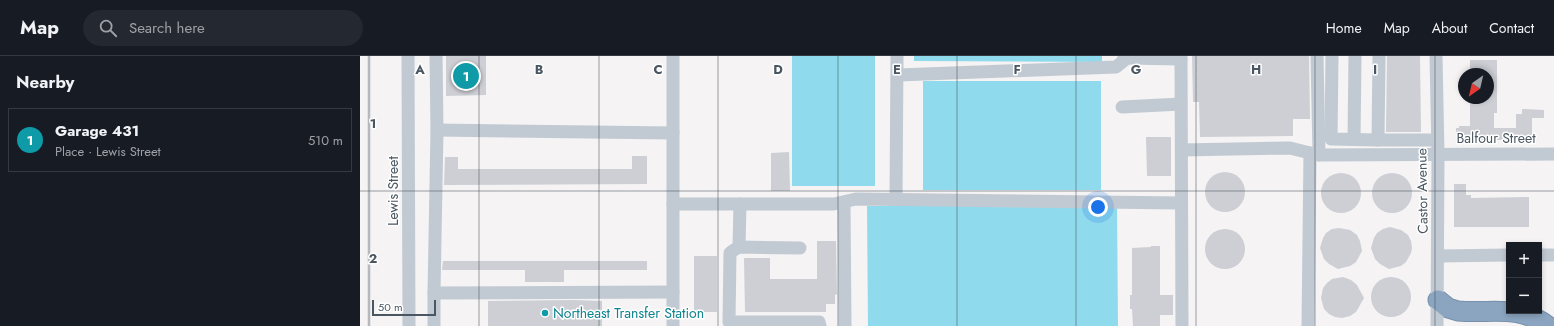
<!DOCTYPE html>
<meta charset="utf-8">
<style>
body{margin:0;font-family:Jost,sans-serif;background:#242831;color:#f1f3f6}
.controls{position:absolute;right:12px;bottom:12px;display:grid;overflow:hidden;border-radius:0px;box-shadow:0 2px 6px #0003}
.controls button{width:36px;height:36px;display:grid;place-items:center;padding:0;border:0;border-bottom:1px solid #363941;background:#171b24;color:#f1f3f6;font:20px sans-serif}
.compass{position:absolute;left:1098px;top:12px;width:36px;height:36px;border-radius:50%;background:#171b24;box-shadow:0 2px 6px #0003;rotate:214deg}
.scale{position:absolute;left:12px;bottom:10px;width:64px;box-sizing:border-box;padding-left:4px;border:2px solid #4a5661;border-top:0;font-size:11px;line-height:14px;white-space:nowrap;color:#4a5661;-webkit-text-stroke:3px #fff;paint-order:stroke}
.you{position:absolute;left:738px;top:151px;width:14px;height:14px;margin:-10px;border:3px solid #fff;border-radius:50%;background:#1a73e8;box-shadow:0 0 0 6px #1a73e833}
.badge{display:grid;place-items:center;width:26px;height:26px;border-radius:50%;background:#1a73e8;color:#fff;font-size:13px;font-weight:700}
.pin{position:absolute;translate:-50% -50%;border:2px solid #fff;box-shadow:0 1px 4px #0006}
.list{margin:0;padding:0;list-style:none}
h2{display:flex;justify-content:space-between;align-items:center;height:52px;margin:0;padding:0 16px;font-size:17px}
h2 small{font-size:13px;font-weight:400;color:#9ea1a6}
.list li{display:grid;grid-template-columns:26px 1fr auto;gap:12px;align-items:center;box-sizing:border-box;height:64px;margin:0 8px 8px;padding:0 8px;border:1px solid #363941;border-radius:0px}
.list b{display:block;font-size:15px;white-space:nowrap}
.list p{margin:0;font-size:13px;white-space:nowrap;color:#9ea1a6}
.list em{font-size:13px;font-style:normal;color:#9ea1a6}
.icon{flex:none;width:22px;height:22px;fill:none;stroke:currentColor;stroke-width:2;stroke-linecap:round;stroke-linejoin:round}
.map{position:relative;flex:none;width:1194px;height:270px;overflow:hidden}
header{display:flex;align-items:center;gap:24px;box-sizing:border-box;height:56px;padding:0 20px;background:#171b24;border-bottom:1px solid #363941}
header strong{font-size:19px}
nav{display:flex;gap:22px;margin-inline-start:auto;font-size:14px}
.search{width:280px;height:36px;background:#242831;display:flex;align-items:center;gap:10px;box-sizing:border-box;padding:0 14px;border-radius:22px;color:#9ea1a6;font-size:15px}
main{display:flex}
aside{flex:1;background:#171b24}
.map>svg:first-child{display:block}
.water{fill:#90daee}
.building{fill:#cdcfd5}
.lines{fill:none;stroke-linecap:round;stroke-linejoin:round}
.highway-casing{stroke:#7690ad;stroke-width:21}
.minor{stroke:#c1cad2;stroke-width:13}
.highway{stroke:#8ba5c1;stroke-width:19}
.rail{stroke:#b5b8bd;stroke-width:2.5}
.grid{fill:none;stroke:#4a5661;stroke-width:1;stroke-opacity:0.55}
.culture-dot{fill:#0f9aa8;stroke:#fff;stroke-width:1.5}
.labels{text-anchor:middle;stroke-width:3;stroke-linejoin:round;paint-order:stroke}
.street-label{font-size:14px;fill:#4a5661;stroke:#fff}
.culture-label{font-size:14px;fill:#0d838f;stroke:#fff;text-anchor:start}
.grid-label{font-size:13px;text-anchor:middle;font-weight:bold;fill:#4a5661;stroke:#fff;stroke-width:3;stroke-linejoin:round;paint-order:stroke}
</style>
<header>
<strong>Map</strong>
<div class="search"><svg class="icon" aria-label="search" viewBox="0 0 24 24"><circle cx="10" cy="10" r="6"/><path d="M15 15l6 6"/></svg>Search here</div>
<nav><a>Home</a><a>Map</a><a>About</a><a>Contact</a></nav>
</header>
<main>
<aside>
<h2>Nearby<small></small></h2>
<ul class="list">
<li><span class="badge" style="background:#0f9aa8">1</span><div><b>Garage 431</b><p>Place · Lewis Street</p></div><em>510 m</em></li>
</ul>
</aside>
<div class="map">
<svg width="1194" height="270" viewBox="0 0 1194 270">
<rect width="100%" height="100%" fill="#f5f3f3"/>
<g class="water">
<rect x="432" y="0" width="83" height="130"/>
<path d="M554 0H742V6L554 5Z"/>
<rect x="563" y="25" width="178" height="109"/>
<path d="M757 149 758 270H508L507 150Z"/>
</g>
<g class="building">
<path d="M86 0H126V39L86 40Z"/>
<path d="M832 0H949L950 63H933V80L840 81 839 46H833Z"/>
<path d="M1027 0H1060L1061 76H1026Z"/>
<path d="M1110 4H1137V57H1134V72H1156V58H1162V53L1184 54V62H1172V84H1096V72H1099V70H1110V42H1128V18H1110Z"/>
<path d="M786 81H811V120H787Z"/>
<path d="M429 96 430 135H411V97Z"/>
<path d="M272 100H287V128L84 129 85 101H98V113H272Z"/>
<circle cx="865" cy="136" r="20"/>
<circle cx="981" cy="137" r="20"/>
<circle cx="1032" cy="137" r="20"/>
<path d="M1094 128H1106V139H1111V142L1169 141V171H1094Z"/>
<path d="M1030 171 1041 174 1048 179 1051 185 1052 192 1051 197 1046 206 1041 210 1029 213 1020 208 1015 203 1011 192 1014 182 1017 177 1023 173Z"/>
<path d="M979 172 990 174 997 179 1000 185 1002 195 996 206 990 210 978 213 969 208 964 203 960 192 963 182 966 177 972 173Z"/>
<circle cx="865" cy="193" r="20"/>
<path d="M457 185H476L477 238 475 239V248H466V256H385L384 202H410V223H457Z"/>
<path d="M791 190H800V239H813V259H800V270H773L772 253H770V239H772V192L791 191Z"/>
<rect x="334" y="200" width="23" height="56"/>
<path d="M83 205H287V214H204V226H165V214H82Z"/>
<circle cx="1031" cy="241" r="20"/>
<path d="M983 221 991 224 997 229 1004 242 996 256 990 260 982 262 975 261 969 258 964 253 961 242 963 232 967 227 972 223Z"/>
<path d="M215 244 242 245V270H128V245Z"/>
</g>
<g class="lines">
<defs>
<path id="highway" d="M1078 244 1088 252 1098 255C1132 258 1158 248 1188 270"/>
</defs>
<use href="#highway" class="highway-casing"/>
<g class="minor">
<path d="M48 0 49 270"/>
<path d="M313 0V270"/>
<path d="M764 0 767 2 821 3"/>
<path d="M821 0 822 270"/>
<path d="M957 0 959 99"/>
<path d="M972 0 971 83 1018 84 1019 0"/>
<path d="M1076 0 1078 98 1077 270"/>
<path d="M538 19 756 11 767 2"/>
<path d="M762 51 821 48"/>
<path d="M77 74 313 77"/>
<path d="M994 83 995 0"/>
<path d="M1018 84H1077"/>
<path d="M822 94 930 92 950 97"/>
<path d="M536 143 537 0"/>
<path d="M484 146 485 270"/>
<path d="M313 148H474L496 143 821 147"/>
<path d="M379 191 380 148"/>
<path d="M440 192 379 191 374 194 370 197 369 266H459L460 270"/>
<path d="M1179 199H1192"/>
<path d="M1078 200 1149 199"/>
<path d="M74 237 77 74 76 0"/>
<path d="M74 270V237L313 236"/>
<path d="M948 270 950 97 959 99 1194 98"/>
</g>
<use href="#highway" class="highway"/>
<path class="rail" d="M9 0V270"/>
</g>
<path class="grid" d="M119 0V270M239 0V270M358 0V270M478 0V270M597 0V270M716 0V270M836 0V270M955 0V270M1075 0V270M0 135H1194"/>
<circle class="culture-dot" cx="185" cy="257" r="4"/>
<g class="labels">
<g class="street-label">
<text x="1136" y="87">Balfour Street</text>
<text transform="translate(33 135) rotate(-90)" y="5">Lewis Street</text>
<text transform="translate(1062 135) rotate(-91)" y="5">Castor Avenue</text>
</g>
<g class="culture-label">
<text x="193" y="262">Northeast Transfer Station</text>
</g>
</g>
<g class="grid-label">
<text x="60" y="18">A</text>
<text x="179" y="18">B</text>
<text x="298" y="18">C</text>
<text x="418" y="18">D</text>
<text x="537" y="18">E</text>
<text x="657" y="18">F</text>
<text x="776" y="18">G</text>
<text x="896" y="18">H</text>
<text x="1015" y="18">I</text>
<text x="13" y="72">1</text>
<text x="13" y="207">2</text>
</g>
</svg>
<div class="controls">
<button>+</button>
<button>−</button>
</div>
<svg class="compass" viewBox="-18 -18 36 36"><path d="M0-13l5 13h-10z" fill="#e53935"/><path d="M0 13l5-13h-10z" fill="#9ea1a6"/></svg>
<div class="scale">50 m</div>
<div class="you"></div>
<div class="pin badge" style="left:106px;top:20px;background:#0f9aa8">1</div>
</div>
</main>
